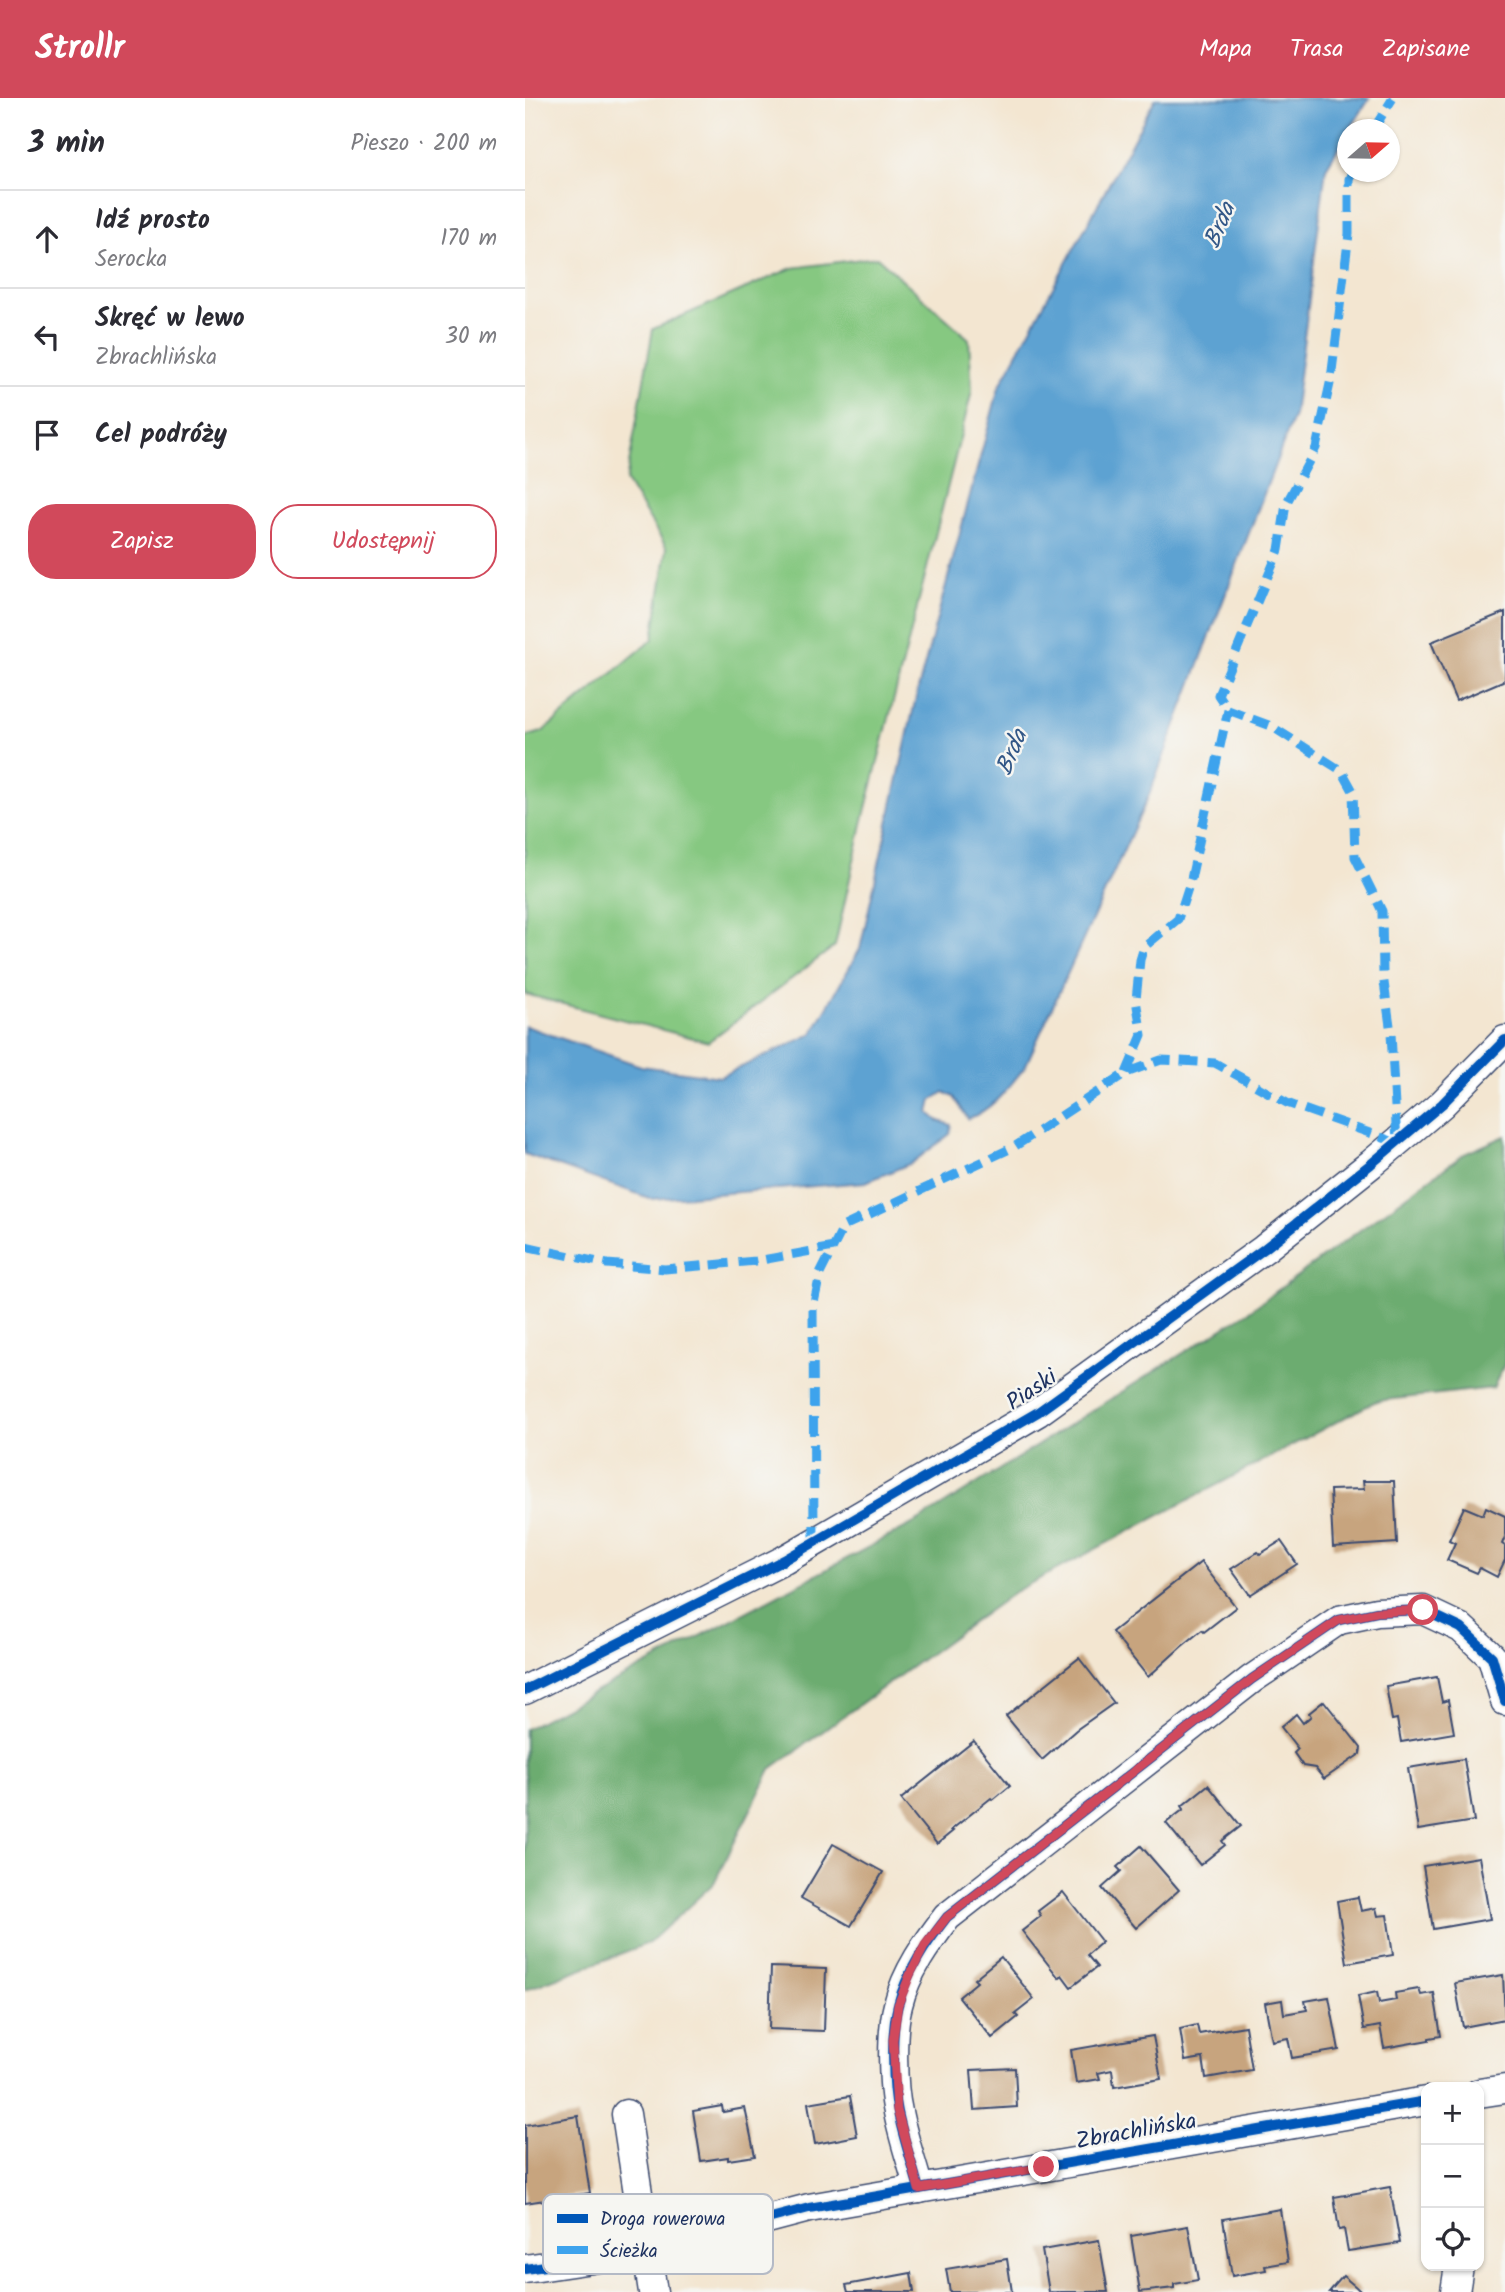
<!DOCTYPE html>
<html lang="pl">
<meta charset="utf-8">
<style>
body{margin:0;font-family:Kalam,sans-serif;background:#f7f7f7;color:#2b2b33}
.controls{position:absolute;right:21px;bottom:21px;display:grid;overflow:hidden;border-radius:14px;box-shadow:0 2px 5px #0004}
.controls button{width:63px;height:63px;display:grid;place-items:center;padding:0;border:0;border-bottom:2px solid #e1e1e2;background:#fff;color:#2b2b33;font:35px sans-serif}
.compass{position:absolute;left:812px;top:21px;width:63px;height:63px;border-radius:50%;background:#fff;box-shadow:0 2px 5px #0004;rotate:70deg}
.stop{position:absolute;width:21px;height:21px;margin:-16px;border:5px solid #d1495b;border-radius:50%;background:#fff}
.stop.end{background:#d1495b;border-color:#fff;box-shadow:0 2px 7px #0008}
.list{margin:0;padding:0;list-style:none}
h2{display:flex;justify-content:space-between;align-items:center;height:91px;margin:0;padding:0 28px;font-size:30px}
h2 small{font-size:23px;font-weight:400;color:#7c7c81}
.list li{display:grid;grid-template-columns:46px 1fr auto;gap:21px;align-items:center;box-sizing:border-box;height:98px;padding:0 28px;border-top:2px solid #e1e1e2}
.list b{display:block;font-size:26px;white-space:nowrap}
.list p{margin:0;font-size:23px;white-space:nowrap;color:#7c7c81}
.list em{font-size:23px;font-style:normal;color:#7c7c81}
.actions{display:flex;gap:14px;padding:21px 28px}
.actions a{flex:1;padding:16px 0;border:2px solid #d1495b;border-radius:28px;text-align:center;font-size:24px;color:#d1495b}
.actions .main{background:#d1495b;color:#fff}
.icon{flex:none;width:38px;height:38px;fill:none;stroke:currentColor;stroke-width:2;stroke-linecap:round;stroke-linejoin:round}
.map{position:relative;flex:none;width:980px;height:2194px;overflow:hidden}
header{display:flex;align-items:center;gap:42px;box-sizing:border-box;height:98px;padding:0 35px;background:#d1495b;color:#fff}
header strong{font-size:33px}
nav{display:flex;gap:38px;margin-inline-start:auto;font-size:24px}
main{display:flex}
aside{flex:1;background:#fff}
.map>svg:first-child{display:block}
.green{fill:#86c881;stroke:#507c70;stroke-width:2}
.forest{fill:#6cac6f;stroke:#446e66;stroke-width:2}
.water{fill:#5da2d2;stroke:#3c6898;stroke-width:2}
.building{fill:#c7a47e}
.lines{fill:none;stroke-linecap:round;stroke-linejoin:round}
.minor-casing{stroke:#3b4a6f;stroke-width:31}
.minor{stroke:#fff;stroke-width:28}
.quiet{stroke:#3da3ed;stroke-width:9;stroke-dasharray:18 9;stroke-linecap:butt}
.cycleway-casing{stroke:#f6f6f2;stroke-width:15}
.cycleway{stroke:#0057b8;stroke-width:10}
.route{stroke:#d1495b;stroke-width:9}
.labels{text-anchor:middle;stroke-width:5;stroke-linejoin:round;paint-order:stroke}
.street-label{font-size:23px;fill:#1b2f5e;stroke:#f6f6f2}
.water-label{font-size:24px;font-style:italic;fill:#325787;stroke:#f6f6f2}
.key{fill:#f6f6f2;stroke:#b4bac6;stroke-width:2}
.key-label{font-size:19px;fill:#1b2f5e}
</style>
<header>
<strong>Strollr</strong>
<nav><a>Mapa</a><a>Trasa</a><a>Zapisane</a></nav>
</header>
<main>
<aside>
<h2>3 min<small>Pieszo · 200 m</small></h2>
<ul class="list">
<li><svg class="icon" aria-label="ahead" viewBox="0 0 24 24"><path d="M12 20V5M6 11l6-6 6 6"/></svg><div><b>Idź prosto</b><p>Serocka</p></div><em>170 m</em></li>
<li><svg class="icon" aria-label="left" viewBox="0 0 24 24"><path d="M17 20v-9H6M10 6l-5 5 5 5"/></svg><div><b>Skręć w lewo</b><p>Zbrachlińska</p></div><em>30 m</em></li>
<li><svg class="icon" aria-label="arrive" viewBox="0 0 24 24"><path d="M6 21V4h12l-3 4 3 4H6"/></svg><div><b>Cel podróży</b></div></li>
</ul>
<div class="actions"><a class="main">Zapisz</a><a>Udostępnij</a></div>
</aside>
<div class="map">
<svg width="980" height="2194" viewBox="0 0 980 2194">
<rect width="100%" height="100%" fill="#f6f6f2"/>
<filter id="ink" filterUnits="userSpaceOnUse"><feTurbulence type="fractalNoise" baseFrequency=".0143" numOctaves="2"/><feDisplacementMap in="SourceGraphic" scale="14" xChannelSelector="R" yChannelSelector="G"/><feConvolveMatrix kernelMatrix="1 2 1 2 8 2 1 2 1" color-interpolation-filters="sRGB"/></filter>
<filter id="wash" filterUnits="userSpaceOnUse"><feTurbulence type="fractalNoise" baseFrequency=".00686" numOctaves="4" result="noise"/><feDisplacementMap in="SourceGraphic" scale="28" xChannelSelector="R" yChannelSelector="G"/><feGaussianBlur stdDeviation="1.57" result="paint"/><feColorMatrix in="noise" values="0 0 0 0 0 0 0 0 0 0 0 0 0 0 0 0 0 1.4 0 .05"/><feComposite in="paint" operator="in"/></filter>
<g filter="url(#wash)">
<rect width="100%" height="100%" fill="#f3e6d1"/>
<path class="green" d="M352 159 444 241 447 293 337 726 310 848 183 944 0 896V639L17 634 128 541 142 450 101 383 128 231 267 170Z"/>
<path class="forest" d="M980 1038V1265L968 1290 851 1303 491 1493 246 1671 189 1785 124 1845 0 1892V1631L393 1423 723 1214 939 1056Z"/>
<path class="water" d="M845 0 825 31 822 32V36L801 70 769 317 624 697 500 969C482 991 469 1010 443 1021L429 999 419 994 407 1002 404 1015 412 1022 426 1027 425 1036 387 1065 341 1084 127 1101 0 1056V928L116 968 195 979 287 936 335 851 391 599 474 289 630 1Z"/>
<g id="blocks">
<g class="building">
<path d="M980 514V582L931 603 906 544Z"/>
<path d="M838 1383H869L872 1445 808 1449 805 1392 839 1391Z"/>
<path d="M939 1409 958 1417 961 1409 980 1418V1439L977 1446 980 1448V1462L972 1479 955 1470 952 1475 922 1462 930 1445 924 1442Z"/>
<path d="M756 1443 772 1466 725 1497 706 1471 733 1454 735 1456Z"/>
<path d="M676 1464 711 1509 679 1534 677 1532 656 1549 623 1579 587 1534Z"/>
<path d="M554 1560 589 1605 551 1632 517 1662 481 1618Z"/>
<path d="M912 1579 917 1604 923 1602 929 1635 876 1644 872 1621 867 1622 861 1588Z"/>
<path d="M799 1603 836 1650 835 1656 799 1681 790 1670 778 1668 769 1655 773 1651 756 1629 771 1616 778 1625 786 1618 784 1615Z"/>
<path d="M449 1643 485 1688 468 1702 466 1700 426 1732 428 1733 412 1746 376 1701Z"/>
<path d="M939 1661 949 1723 893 1732 883 1670Z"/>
<path d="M683 1687 716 1728 697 1743 700 1747 675 1767 641 1725 659 1711 657 1708Z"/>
<path d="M308 1746 358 1774 326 1828 276 1800Z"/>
<path d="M616 1748 654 1792 611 1830 577 1790 596 1773 592 1769Z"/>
<path d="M954 1759 965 1821 908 1831 898 1768Z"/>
<path d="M538 1794 577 1844 562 1857 572 1869 546 1889 537 1877 534 1880 497 1833 516 1818 513 1813Z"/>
<path d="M833 1799 836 1813 851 1810 853 1818 862 1817 868 1857 822 1865 812 1803Z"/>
<path d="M476 1859 509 1901 490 1916 493 1919 467 1940 434 1899 452 1884 449 1881Z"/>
<path d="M246 1869 301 1871 299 1933 244 1931Z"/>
<path d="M978 1877 980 1921 938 1929 930 1885Z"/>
<path d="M894 1891 896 1897 909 1895 916 1938 904 1940V1942L859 1950 855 1928 839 1931 833 1898 852 1894 854 1905 871 1902 870 1895Z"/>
<path d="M804 1899 814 1952 767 1960 763 1940 747 1943 740 1905 757 1902 759 1916 782 1912 780 1903Z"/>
<path d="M672 1927 674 1936 720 1928 727 1972 681 1980 678 1960 660 1963 655 1931Z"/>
<path d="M628 1938 636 1981 589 1989 587 1972 573 1975 575 1981 551 1985 546 1952Z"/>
<path d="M490 1970 492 2009 449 2012 446 1972Z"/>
<path d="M325 1998 332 2038 290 2046 283 2005Z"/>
<path d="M197 2008 198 2014 220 2010 230 2058 203 2062V2059L176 2063 168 2013Z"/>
<path d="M53 2018 65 2095 0 2105V2027Z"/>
<path d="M865 2089 875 2145 823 2153 819 2131 814 2132 809 2099Z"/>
<path d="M755 2111 763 2164 740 2168 741 2172 707 2178 698 2121Z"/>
<path d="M663 2128 673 2182 649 2186V2190L615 2194 606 2138Z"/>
<path d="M574 2142 583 2194H524L517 2152Z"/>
<path d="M482 2161 487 2194H425L421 2171Z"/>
<path d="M386 2175 389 2194H323L321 2187Z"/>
<path d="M818 2178 831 2189 836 2194H804Z"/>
</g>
</g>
</g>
<g filter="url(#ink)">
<use href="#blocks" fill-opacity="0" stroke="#3b4a6f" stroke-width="2"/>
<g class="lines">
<defs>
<g id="minor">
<path d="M0 1592 259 1462 513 1314 739 1151 846 1066 917 1006 980 942"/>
<path d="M954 1995 980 1991"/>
<path d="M101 2016 128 2194"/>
<path d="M394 2091C387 2065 378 2040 373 2014 367 1988 366 1932 373 1907 381 1874 402 1845 422 1819L727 1581 814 1522 852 1514 898 1512 936 1530 967 1559 980 1603"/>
<path d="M0 2171 121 2153 284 2110 901 2003"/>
<path d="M930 2194 934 2168"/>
</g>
</defs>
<use href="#minor" class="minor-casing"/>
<use href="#minor" class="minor"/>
<g class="quiet">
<path d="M848 32 868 0"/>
<path d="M601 975 617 937 611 902 615 862 619 849 653 821 666 781 703 612"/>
<path d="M0 1148 82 1166 140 1171 231 1163 309 1149"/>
<path d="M289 1445 288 1210 295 1176 319 1128 489 1049 601 975 636 962 690 965 762 1005 872 1045 866 935 858 877 857 813 830 759 828 693 817 673 746 628 703 612 693 597 754 452 761 406 791 350 806 281 824 136V81L827 74"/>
</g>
<defs>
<g id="cycleway">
<path d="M0 1592 259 1462 513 1314 739 1151 846 1066 917 1006 980 942"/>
<path d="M394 2091C387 2065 378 2040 373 2014 367 1988 366 1932 373 1907 381 1874 402 1845 422 1819L727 1581 814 1522 852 1514 898 1512 936 1530 967 1559 980 1603"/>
<path d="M0 2171 121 2153 284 2110 901 2003"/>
</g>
</defs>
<use href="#cycleway" class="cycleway-casing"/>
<use href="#cycleway" class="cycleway"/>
</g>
</g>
<g class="lines" filter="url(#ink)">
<path class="route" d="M519 2069 394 2091 372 2012 368 1942 373 1907 385 1877 400 1847 422 1819 727 1581 814 1522 852 1514 898 1512"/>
</g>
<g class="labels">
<g class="street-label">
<text transform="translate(506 1291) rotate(-34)" y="8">Piaski</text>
<text transform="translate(611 2032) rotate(-10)" y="8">Zbrachlińska</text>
</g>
<g class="water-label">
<text transform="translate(694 127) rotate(-68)" y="8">Brda</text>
<text transform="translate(486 654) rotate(-68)" y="8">Brda</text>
</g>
</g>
<rect x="18" y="2096" width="230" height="80" rx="10" class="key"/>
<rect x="32" y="2116" width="31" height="9" fill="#0057b8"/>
<rect x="32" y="2148" width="31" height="8" fill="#3da3ed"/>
<g class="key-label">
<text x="75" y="2127">Droga rowerowa</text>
<text x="75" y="2159">Ścieżka</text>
</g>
</svg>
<div class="controls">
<button>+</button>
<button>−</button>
<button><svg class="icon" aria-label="locate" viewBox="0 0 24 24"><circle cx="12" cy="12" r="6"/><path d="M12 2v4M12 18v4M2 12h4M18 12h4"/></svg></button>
</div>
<svg class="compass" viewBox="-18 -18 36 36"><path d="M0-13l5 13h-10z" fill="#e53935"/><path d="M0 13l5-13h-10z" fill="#7c7c81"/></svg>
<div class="stop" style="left:898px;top:1512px"></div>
<div class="stop end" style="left:519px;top:2069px"></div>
</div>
</main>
